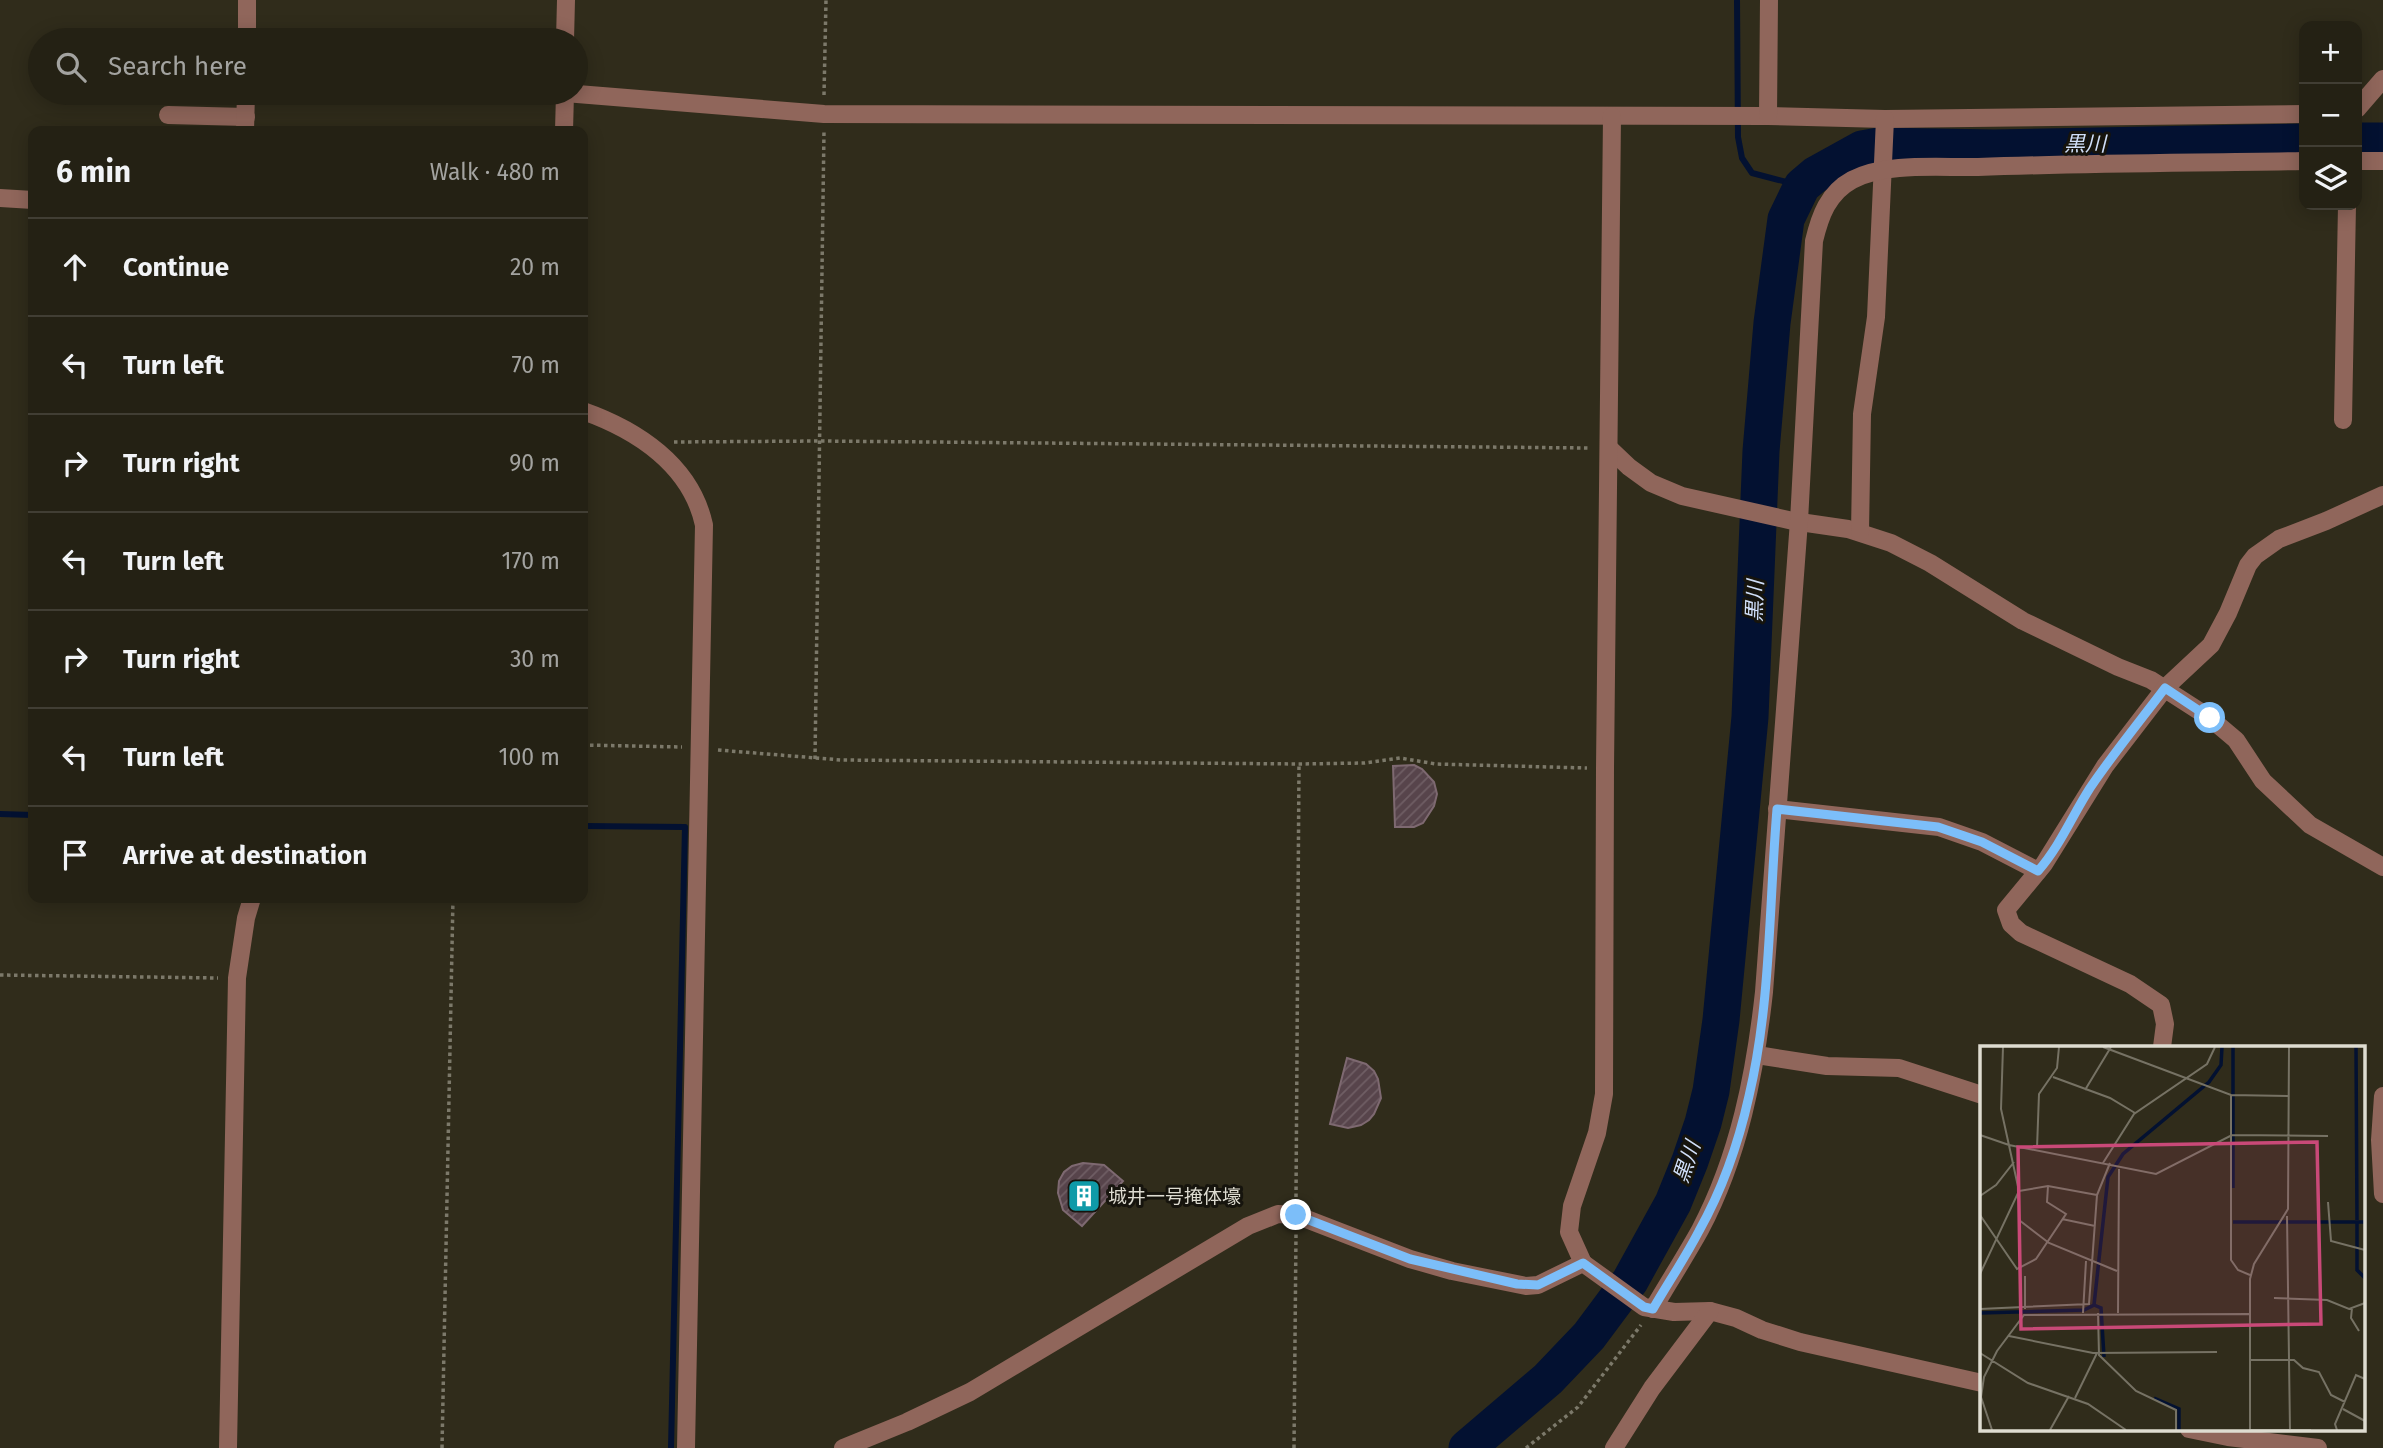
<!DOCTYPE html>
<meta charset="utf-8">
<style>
body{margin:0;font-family:"Fira Sans","Noto Sans JP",sans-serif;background:#2c291d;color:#f1f3f6}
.controls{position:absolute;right:21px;top:21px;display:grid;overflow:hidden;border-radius:14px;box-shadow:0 4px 18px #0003}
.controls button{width:63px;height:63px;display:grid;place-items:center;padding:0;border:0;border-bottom:2px solid #413e34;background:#242114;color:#f1f3f6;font:35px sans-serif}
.stop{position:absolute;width:21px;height:21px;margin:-16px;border:5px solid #7cbef9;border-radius:50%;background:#fff}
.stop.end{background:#7cbef9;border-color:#fff;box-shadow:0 2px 7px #0008}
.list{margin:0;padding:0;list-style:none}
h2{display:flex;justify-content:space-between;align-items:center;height:91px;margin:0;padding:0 28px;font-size:30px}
h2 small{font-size:23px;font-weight:400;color:#a3a3a0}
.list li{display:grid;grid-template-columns:46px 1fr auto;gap:21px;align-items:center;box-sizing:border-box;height:98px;padding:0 28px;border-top:2px solid #413e34}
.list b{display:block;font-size:26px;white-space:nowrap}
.list em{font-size:23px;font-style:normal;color:#a3a3a0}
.icon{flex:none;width:38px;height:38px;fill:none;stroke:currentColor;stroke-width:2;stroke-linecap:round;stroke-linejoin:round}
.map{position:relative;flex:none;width:2383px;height:1448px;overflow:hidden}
.search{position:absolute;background:#242114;box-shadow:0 4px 18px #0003;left:28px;top:28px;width:560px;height:77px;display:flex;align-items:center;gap:18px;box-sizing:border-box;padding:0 24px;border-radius:38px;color:#a3a3a0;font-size:26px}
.panel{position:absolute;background:#242114;box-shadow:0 4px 18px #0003;left:28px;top:126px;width:560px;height:777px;border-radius:14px}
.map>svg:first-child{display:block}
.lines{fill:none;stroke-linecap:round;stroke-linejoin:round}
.stream{stroke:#031131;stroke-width:6}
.river{stroke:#031131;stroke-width:37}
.building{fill:url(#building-hatch);stroke:#7e6971;stroke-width:2}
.path{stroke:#7c796a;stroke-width:3.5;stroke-dasharray:3.5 3.5;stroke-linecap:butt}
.minor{stroke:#90665b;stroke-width:18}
.route{stroke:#7cbef9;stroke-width:9}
.labels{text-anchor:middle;stroke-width:6;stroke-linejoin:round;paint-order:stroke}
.poi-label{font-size:19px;fill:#dedcd1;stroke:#16140d;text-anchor:start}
.water-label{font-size:21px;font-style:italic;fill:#d0dff9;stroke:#16140d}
.inset-river{fill:none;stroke:#031131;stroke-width:3.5}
.inset-road{fill:none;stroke:#767264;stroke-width:2}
.view{fill:#c94978;fill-opacity:0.15;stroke:#c94978;stroke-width:3.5}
.inset-edge{fill:none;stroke:#dedcd1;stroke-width:3.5}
</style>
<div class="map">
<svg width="2383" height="1448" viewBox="0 0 2383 1448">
<defs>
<pattern id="building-hatch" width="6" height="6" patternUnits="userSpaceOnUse" patternTransform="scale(1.75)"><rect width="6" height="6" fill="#57444b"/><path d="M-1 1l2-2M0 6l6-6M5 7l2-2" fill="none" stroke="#6f5e64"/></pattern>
</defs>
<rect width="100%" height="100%" fill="#302c1b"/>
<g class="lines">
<g class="stream">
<path d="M1737 0 1738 137 1742 158 1752 173 1802 186"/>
<path d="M0 814 33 815"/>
<path d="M583 826 685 827 671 1448"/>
</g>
<g class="river">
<path d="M2357 141H2383"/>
<path d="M1467 1448 1548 1379 1589 1336 1630 1281 1673 1203 1690 1161 1703 1123 1711 1091 1721 1020 1750 717 1761 451 1772 323 1786 219 1802 186 1815 175 1862 149 1879 146 1994 148 2304 142"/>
</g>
</g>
<g class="building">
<path d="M1414 765 1422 769 1434 782 1437 794 1434 806 1423 823 1414 827H1395L1393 766Z"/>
<path d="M1347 1058 1366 1064 1374 1071 1378 1079 1381 1098 1374 1114 1369 1120 1361 1125 1348 1128 1330 1124Z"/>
<path d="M1083 1163 1104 1165 1123 1181 1082 1226 1063 1210 1058 1193 1059 1181 1064 1172 1072 1166Z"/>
</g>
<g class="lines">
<g class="path">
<path d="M824 95 826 0"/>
<path d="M674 442 820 441 1590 448"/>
<path d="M583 745 682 747"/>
<path d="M718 750 841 760 1299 764 1365 763 1400 758 1436 764 1587 768"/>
<path d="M815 759 824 131"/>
<path d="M0 975 218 978"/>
<path d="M1296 1197 1299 764"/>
<path d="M442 1448 453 898"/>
<path d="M1294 1448 1296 1233"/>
<path d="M1526 1448 1578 1407 1641 1325"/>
</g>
<g class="minor">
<path d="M247 40V0"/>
<path d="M565 40 566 0"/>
<path d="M565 93 824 114 1768 116 1885 119 2304 114"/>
<path d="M2357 109 2383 79"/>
<path d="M168 115 246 117"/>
<path d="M1768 116 1769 0"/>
<path d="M245 131 246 93"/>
<path d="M564 131 565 93"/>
<path d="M2357 161H2383"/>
<path d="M0 198 33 200"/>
<path d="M583 411C637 430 691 465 704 525L686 1448"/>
<path d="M2343 420 2347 205"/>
<path d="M1609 448 1629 467 1651 483 1682 496 1793 521 1848 529 1891 543 1930 563 2023 621 2118 667 2151 680 2210 718 2236 740 2263 781 2310 825 2383 867"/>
<path d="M1860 532 1862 414 1876 317 1885 119"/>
<path d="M1777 809 1939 827 1982 842 2038 871"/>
<path d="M2162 1047 2165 1024 2161 1005 2130 984 2021 933 2011 924 2006 910 2044 864 2105 766 2165 688 2211 645 2228 613 2248 565 2255 556 2279 539 2326 521 2383 495"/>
<path d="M1757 1055 1827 1066 1899 1068 1982 1095"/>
<path d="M2383 1096 2380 1140 2383 1194"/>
<path d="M1583 1263 1569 1232 1572 1206 1597 1133 1604 1094 1605 768 1612 116"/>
<path d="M1653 1309C1668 1283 1685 1257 1700 1230 1739 1156 1755 1074 1764 992L1799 521 1814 241C1820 216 1828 193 1852 180 1886 162 1941 168 1978 167 2087 163 2196 163 2304 161"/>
<path d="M2189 1429 2228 1437 2318 1448"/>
<path d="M228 1448 237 978 246 918 252 898"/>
<path d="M843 1448 907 1422 970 1392 1248 1226 1278 1214 1296 1215 1410 1259 1452 1271 1526 1286 1538 1285 1583 1263 1644 1307 1674 1312 1710 1311 1736 1318 1762 1330 1800 1342 1982 1383"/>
<path d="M1614 1448 1652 1388 1710 1311"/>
</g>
</g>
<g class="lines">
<path class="route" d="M1296 1215 1410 1259 1517 1284 1538 1285 1583 1263 1644 1307 1653 1309C1668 1283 1685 1258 1699 1231 1722 1190 1739 1141 1749 1096 1771 1003 1769 904 1777 809L1938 827 1982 842 2038 871C2060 846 2072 816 2090 788 2113 754 2140 721 2165 688L2210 718"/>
</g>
<defs>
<symbol id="building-square" viewBox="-11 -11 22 22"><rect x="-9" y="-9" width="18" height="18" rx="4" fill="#0f9aa8" stroke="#16140d"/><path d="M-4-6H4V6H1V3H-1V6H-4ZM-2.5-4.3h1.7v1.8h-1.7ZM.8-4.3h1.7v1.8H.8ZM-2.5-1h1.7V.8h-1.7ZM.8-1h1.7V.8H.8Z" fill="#fff"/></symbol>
</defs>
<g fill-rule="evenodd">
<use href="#building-square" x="1065" y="1177" width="38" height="38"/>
</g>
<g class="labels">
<g class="poi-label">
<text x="1108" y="1203">城井一号掩体壕</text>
</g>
<g class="water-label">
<text x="2085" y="151">黒川</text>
<text transform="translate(1755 601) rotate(-88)" y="7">黒川</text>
<text transform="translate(1687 1162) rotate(-71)" y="7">黒川</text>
</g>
</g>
<g transform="translate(1980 1046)">
<rect width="385" height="385" fill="#302c1b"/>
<path class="inset-river" d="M376 1 377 174M253 142V1M253 176H385M377 177V224L385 232M114 259 121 262 124 311M0 267 104 264 114 259 128 131 143 108 229 36 241 19 242 1M174 352 199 363V384"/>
<path class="inset-road" d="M123 1 251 49 308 50M73 31 130 52 155 67M105 44 131 1M251 49V214L258 224 270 229M0 89 29 99 176 128 252 89 348 90M57 102 59 48 77 22 79 1M123 117 154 68 227 18 235 1M39 145 68 140 117 149M0 150 16 139 34 116M348 156 351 195 385 204M0 169 37 223 56 213 86 168 67 156 68 140M307 170 310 384M82 173 115 180M39 174 69 197 137 225M0 228 39 145 21 63 23 1M45 230V263M294 252 347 254 369 263 385 257M372 262 371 272 379 285M0 263 109 258 117 149 130 117M103 267 106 215M118 267 119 309 156 345 196 364V384M138 267 139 123M29 290 113 307 237 306M0 307 48 337 108 358 146 384M270 314H314L323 322 339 326 351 349 365 356M95 352 117 307M363 363 385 375M12 384 1 351 4 331 17 305 44 269 269 268M70 384 89 350M270 384V233L274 218 308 163 309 1M270 384H331M357 384 355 378 376 329 385 333"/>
<path class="view" d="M337 96 341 278 41 283 38 101Z"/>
<rect width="385" height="385" class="inset-edge"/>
</g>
</svg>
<div class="controls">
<button>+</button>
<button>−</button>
<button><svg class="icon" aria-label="layers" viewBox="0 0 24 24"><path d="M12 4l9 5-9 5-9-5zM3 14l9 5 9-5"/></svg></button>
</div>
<div class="stop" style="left:2210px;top:718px"></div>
<div class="stop end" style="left:1296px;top:1215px"></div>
<div class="search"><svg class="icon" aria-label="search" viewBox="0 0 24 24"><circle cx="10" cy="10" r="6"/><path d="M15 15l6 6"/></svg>Search here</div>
<section class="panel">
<h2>6 min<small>Walk · 480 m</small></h2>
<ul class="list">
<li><svg class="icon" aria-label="ahead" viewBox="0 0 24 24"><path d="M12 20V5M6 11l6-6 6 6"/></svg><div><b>Continue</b></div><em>20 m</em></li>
<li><svg class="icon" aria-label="left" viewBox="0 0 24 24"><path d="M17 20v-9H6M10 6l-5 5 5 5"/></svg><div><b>Turn left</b></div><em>70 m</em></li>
<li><svg class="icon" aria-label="right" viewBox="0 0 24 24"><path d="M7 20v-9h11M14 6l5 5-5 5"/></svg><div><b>Turn right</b></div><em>90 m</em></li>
<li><svg class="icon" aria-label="left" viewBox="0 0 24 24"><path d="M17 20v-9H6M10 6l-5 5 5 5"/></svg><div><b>Turn left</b></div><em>170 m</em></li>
<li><svg class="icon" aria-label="right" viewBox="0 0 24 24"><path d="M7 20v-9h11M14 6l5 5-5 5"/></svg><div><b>Turn right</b></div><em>30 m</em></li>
<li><svg class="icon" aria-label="left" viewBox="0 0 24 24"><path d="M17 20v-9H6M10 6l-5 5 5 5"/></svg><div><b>Turn left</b></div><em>100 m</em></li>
<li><svg class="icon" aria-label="arrive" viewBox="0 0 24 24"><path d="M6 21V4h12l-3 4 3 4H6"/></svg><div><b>Arrive at destination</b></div></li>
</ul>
</section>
</div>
